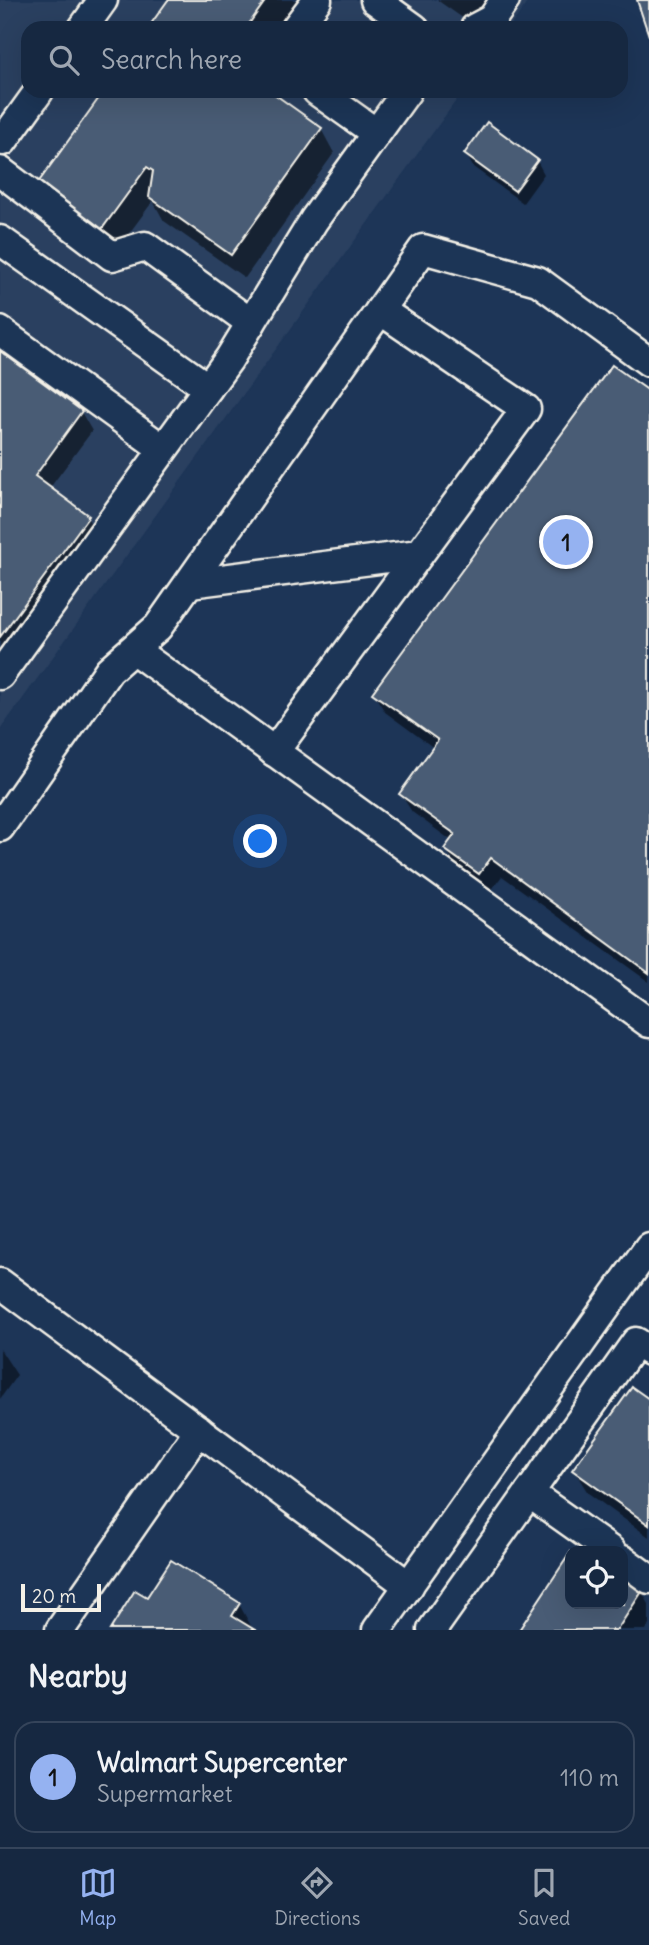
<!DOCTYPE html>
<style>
body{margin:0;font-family:Delius,sans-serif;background:#1f3048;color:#f1f3f6}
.controls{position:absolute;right:21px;bottom:21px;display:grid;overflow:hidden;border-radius:14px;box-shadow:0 7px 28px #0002}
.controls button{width:63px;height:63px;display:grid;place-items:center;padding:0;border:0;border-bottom:2px solid #35445a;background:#162841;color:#f1f3f6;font:35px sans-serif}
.scale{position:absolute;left:21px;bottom:18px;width:80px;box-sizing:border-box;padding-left:7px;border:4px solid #f4f1e8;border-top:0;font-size:19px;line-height:24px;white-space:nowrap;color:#f4f1e8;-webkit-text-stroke:5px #1d3557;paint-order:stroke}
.you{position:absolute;left:261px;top:842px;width:24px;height:24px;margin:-18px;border:5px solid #fff;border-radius:50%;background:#1a73e8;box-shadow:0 0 0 10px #1a73e833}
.badge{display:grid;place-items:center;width:46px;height:46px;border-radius:50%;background:#95b2f1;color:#111;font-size:23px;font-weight:700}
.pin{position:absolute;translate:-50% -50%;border:4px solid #fff;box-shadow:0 2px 7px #0006}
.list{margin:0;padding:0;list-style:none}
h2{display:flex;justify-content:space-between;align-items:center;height:91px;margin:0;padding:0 28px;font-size:30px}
h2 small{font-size:23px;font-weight:400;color:#9ea6b1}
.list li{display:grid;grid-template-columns:46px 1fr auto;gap:21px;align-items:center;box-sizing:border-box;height:112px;margin:0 14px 14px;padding:0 14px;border:2px solid #35445a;border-radius:21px}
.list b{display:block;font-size:26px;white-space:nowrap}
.list p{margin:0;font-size:23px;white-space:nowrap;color:#9ea6b1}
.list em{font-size:23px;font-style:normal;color:#9ea6b1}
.icon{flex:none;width:38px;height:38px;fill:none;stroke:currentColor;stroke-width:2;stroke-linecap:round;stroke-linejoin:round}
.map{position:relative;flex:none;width:649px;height:1630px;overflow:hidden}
.search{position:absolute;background:#162841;box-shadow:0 7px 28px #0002;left:21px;right:21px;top:21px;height:77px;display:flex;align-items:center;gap:18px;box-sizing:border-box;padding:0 24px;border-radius:21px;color:#9ea6b1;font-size:26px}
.sheet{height:217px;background:#162841}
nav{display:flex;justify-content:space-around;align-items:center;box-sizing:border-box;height:98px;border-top:2px solid #35445a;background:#162841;font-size:19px;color:#9ea6b1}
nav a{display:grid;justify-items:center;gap:4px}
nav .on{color:#95b2f1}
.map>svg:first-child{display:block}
.built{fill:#2a4060}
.shadow{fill:#0007}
.building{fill:#485b74;stroke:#f4f1e8;stroke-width:2}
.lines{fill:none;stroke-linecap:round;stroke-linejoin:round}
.minor-casing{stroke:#f4f1e8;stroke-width:33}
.minor{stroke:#1d3557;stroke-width:28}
</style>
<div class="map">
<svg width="649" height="1630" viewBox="0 0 649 1630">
<rect width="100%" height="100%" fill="#1d3557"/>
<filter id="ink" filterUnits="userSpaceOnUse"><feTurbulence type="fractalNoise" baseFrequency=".0143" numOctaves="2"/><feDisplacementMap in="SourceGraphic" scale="14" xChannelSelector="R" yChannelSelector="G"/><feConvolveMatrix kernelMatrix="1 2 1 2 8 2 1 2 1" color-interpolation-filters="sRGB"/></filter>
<g filter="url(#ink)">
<path class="built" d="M0 0H529L509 28H28V91H463L0 730Z"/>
<g class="shadow">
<path d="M170 0H296L276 28H150Z"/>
<path d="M437 0H506L477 28Z"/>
<path d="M104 91H267L321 129 334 153 245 278 164 221 153 201 113 255 50 210Z"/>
<path d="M466 154 537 161 544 174 523 203 473 167Z"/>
<path d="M0 353 81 412 92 431 49 489 87 517 98 536 0 670Z"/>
<path d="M649 393V982L502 876 490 892 457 868 446 849 452 841 412 812 401 794 434 748 385 712 374 694Z"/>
<path d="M0 1349 17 1375 0 1399Z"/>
<path d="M649 1401V1537L588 1493 574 1470Z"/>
<path d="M570 1556V1604H623V1579L642 1592 649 1604V1625L646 1630H522Z"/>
<path d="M148 1600 239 1604 252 1628V1630Z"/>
</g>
<g class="building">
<path d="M168 0H266L246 28H148Z"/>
<path d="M637 0H649V36Z"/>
<path d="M104 91H270L322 128 231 255 149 197 153 171 147 167 99 233 35 187Z"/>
<path d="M487 122 538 160 515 191 464 154Z"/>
<path d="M0 351 82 411 35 476 89 516 0 637Z"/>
<path d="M612 365 649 391V973L491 858 479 874 444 849 455 834 399 794 438 740 372 693Z"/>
<path d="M632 1387 649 1399V1525L572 1470Z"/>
<path d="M570 1553V1604H623V1577L643 1590 617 1630H519Z"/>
<path d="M171 1560 240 1603 232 1616 255 1630H110L135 1590 147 1597Z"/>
</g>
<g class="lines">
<defs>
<g id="minor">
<path d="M375 0 414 28"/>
<path d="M83 28 103 0"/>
<path d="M296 28 317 0"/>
<path d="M475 28 492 19 505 0"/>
<path d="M317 91 376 133"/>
<path d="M0 138 3 141 39 91"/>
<path d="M0 171 112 256 145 246 251 323"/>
<path d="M0 240 208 388"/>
<path d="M0 331 163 449"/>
<path d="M190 583 419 554"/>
<path d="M134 650 649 1023"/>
<path d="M0 675 229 359 314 220 407 91"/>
<path d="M274 752 526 409 380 310"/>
<path d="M0 827 109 670 158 627 423 249 538 281 649 362"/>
<path d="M0 1283 409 1586"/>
<path d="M529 1493 611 1551"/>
<path d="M623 1560 649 1579"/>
<path d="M60 1630 199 1430"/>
<path d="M377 1630 649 1247"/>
<path d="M432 1630 636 1342 649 1351"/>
</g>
</defs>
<use href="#minor" class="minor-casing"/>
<use href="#minor" class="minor"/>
</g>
</g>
</svg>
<div class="controls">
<button><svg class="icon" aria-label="locate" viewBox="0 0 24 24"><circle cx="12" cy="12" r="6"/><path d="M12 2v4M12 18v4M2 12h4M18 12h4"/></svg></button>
</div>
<div class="scale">20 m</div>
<div class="you"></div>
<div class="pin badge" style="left:566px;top:542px">1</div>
<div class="search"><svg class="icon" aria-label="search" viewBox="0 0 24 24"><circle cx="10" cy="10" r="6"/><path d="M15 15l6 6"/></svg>Search here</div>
</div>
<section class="sheet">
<h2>Nearby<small></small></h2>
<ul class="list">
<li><span class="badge">1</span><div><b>Walmart Supercenter</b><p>Supermarket</p></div><em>110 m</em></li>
</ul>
</section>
<nav>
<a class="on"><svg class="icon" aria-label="map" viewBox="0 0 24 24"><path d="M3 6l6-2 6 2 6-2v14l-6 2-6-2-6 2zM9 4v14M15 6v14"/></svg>Map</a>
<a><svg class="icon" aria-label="directions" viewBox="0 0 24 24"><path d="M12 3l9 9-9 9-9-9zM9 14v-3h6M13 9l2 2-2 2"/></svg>Directions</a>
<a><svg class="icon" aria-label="saved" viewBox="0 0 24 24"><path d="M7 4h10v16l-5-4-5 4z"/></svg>Saved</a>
</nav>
